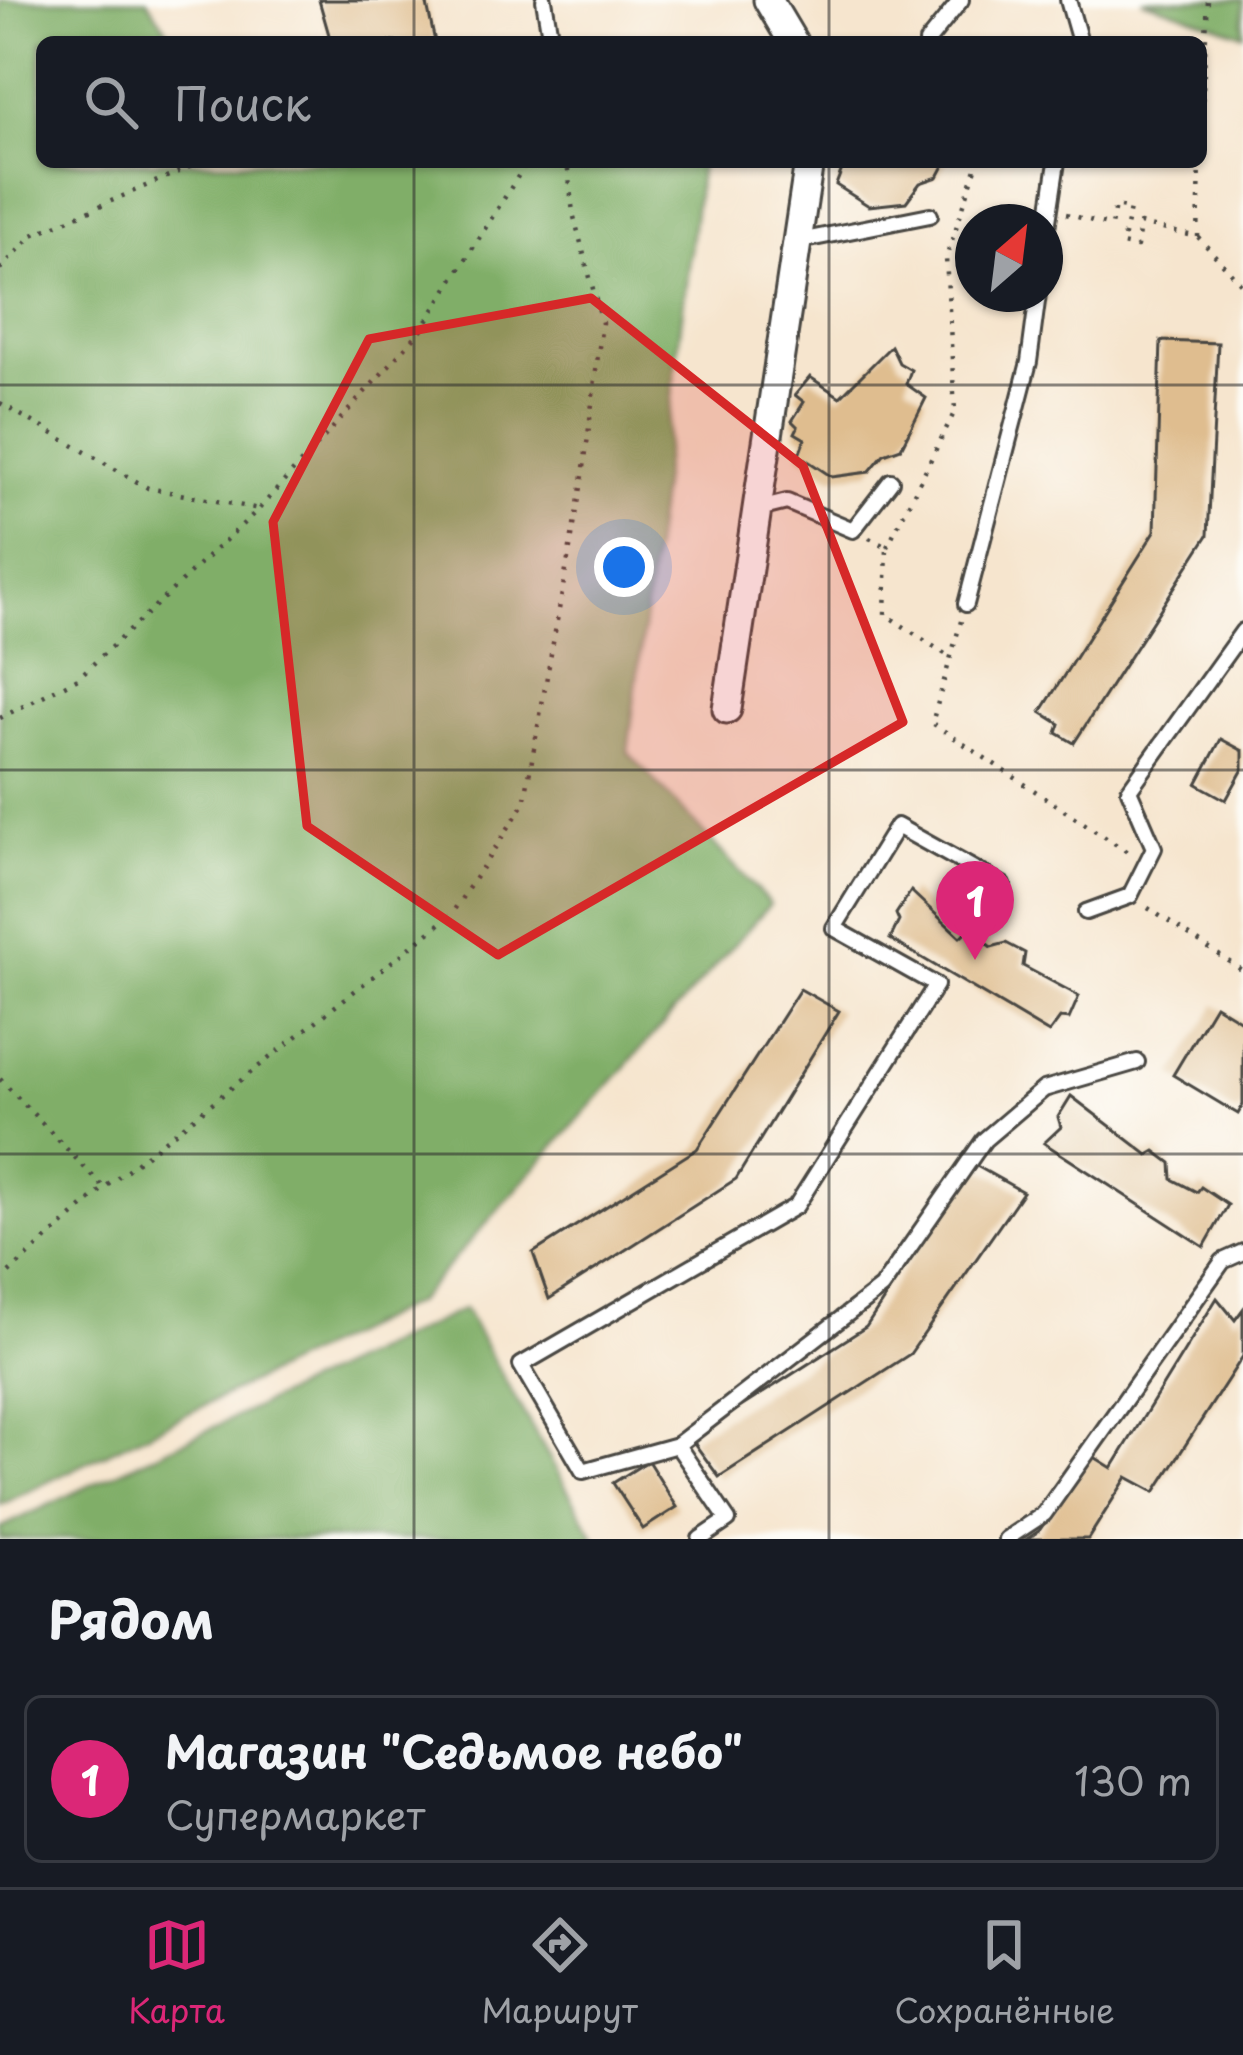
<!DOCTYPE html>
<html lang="ru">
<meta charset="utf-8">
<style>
body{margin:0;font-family:"Playpen Sans",sans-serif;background:#20242c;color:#f1f3f6}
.compass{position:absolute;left:955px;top:204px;width:108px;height:108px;border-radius:50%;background:#171b24;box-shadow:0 3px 9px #0004;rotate:28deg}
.you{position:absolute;left:624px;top:567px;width:42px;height:42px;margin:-30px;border:9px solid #fff;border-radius:50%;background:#1a73e8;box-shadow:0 0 0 18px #1a73e833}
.badge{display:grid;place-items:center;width:78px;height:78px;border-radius:50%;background:#db2777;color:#fff;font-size:39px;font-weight:700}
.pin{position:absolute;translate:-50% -99px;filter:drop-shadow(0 3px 6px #0008)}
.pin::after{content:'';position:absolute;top:63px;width:42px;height:36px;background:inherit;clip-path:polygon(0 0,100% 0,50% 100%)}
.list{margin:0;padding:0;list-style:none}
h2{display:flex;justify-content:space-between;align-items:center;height:156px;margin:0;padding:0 48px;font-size:51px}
h2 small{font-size:39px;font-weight:400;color:#9ea1a6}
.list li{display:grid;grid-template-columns:78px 1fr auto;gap:36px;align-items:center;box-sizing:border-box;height:168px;margin:0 24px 24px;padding:0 24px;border:3px solid #363941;border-radius:18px}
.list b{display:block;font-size:45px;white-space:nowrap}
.list p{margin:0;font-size:39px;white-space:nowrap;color:#9ea1a6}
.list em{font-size:39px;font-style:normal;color:#9ea1a6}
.icon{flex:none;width:66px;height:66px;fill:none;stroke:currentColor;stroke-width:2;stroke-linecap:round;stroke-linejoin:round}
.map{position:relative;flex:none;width:1243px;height:1539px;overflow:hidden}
.search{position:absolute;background:#171b24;box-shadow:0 3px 9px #0004;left:36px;right:36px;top:36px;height:132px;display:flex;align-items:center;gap:30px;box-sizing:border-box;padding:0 42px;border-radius:18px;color:#9ea1a6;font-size:45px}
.sheet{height:348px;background:#171b24}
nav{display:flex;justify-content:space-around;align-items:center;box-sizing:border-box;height:168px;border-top:3px solid #363941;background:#171b24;font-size:33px;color:#9ea1a6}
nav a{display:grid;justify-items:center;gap:6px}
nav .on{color:#db2777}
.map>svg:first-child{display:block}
.forest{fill:#80ae67;stroke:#566c49;stroke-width:3}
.building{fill:#dfbd8f}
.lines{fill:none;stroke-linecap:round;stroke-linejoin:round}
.service-casing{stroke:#494743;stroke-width:20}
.minor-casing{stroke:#494743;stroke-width:33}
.path{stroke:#494743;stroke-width:4.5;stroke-dasharray:3 9;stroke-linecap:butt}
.service{stroke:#fff;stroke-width:14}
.minor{stroke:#fff;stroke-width:27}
.marked{fill:#d62828;fill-opacity:0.2;stroke:#d62828;stroke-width:9;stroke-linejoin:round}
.grid{fill:none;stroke:#2b2b2b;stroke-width:3;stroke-opacity:0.55}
</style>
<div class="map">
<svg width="1243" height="1539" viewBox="0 0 1243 1539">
<rect width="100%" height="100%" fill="#fdfcf7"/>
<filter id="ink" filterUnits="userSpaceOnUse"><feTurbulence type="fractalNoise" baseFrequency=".00833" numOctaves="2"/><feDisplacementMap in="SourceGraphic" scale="24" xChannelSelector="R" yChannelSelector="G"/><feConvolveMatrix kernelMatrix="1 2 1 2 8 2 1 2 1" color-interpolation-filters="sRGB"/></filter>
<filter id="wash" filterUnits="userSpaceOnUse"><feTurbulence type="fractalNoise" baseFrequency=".004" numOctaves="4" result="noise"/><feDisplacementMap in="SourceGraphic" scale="48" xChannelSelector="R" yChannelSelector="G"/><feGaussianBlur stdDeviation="2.7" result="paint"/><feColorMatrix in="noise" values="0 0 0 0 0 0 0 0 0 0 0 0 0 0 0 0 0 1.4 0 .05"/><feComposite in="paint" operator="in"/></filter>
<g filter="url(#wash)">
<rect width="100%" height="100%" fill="#f6e5ce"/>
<g class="forest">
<path d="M0 0H147L175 42H42V162H701L628 752 770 904 416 1302 0 1505Z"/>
<path d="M1142 0H1243V34Z"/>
<path d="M464 1309 596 1539H0V1528Z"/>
</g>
<g id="blocks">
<g class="building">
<path d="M319 0H426L435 42H331Z"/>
<path d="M831 162H946L938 177 920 183 906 202 869 206 836 185 842 169Z"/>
<path d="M1161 341 1218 343 1208 535 1074 743 1057 733 1060 724 1041 712 1155 531Z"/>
<path d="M891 346 899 363 911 370 906 384 926 398 901 448 884 454 869 472 832 477 799 455 805 439 795 433 798 427 792 421 804 402 795 395 810 377 840 397Z"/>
<path d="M1221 739 1243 751V769L1226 800 1197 784Z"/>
<path d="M911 891 960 937 969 929 991 947 1006 943 1025 953 1023 966 1079 996 1069 1019 1060 1018 1049 1033 890 939 899 921 896 914Z"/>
<path d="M800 989 839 1011 736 1179 549 1299 533 1253 697 1149Z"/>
<path d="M1215 1005 1243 1022V1105L1238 1114 1173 1075Z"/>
<path d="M1071 1096 1148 1155 1155 1151 1171 1163 1172 1179 1197 1192 1201 1187 1228 1205 1204 1247 1044 1143 1061 1127 1058 1117Z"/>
<path d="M973 1164 1023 1192 910 1354 719 1477 691 1439 866 1327Z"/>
<path d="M1217 1298 1235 1320 1243 1309V1356L1155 1492 1127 1477 1088 1539H1027L1039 1531 1091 1455 1112 1468Z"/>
<path d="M648 1461 677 1507 643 1529 613 1483Z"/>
</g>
</g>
</g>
<g filter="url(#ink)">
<use href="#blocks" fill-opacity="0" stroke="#494743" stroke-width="3"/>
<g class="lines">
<defs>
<g id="service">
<path d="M544 0 551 42"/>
<path d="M1068 0 1080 42"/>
<path d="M927 42 961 0"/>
<path d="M1045 241 1057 162"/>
<path d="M794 242 930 215"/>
<path d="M759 509 787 502 853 530 891 481"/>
<path d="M966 604 1029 362 1038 294"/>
<path d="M1086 912 1130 896 1154 848 1129 790 1243 631"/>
<path d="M677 1445 583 1471 521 1365 796 1206 936 985 834 928 897 826 1003 885"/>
<path d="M700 1539 728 1520 677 1445 881 1288 984 1140 1044 1089 1137 1062"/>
<path d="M1006 1539 1044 1514 1223 1261 1243 1252"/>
</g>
<g id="minor">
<path d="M768 0 793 42"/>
<path d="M727 709 809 162"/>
</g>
</defs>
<use href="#service" class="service-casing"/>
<use href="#minor" class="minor-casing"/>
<g class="path">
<path d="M1201 124 1208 0"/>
<path d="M1066 214 1111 226 1115 206 1130 209 1122 244 1137 247 1140 224 1198 237 1243 286"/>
<path d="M1198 237 1200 162"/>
<path d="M0 269 33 235 201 162"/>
<path d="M0 403 148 488 259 509"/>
<path d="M869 538 887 547 885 614 951 658"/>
<path d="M887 547 955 411 946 258 978 162"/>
<path d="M961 621 932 723 1129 853"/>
<path d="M0 718 78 678 259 509 422 329 527 162"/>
<path d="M1148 908 1243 971"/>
<path d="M0 1079 104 1188"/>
<path d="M0 1281 104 1188 450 916 524 804 583 476 602 323 573 213 567 162"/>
</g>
<use href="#service" class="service"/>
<use href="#minor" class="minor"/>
</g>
</g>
<path class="marked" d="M591 298 803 466 903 722 498 955 307 826 273 522 369 339Z"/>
<path class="grid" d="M414 0V42M829 0V42M414 162V1539M829 162V1539M0 385H1243M0 770H1243M0 1154H1243"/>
</svg>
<svg class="compass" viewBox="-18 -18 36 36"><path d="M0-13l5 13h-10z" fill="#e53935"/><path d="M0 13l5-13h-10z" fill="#9ea1a6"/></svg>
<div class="you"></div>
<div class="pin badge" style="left:975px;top:960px">1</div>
<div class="search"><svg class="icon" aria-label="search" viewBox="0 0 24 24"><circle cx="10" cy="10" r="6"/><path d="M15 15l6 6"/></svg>Поиск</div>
</div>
<section class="sheet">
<h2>Рядом<small></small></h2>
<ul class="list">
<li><span class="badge">1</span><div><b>Магазин &quot;Седьмое небо&quot;</b><p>Супермаркет</p></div><em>130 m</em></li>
</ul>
</section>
<nav>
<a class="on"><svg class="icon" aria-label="map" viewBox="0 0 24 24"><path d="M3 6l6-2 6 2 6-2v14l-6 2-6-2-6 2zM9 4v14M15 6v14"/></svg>Карта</a>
<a><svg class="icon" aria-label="directions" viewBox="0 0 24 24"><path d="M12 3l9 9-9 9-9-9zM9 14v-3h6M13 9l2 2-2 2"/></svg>Маршрут</a>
<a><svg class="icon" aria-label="saved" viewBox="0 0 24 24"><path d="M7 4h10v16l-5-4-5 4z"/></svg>Сохранённые</a>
</nav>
